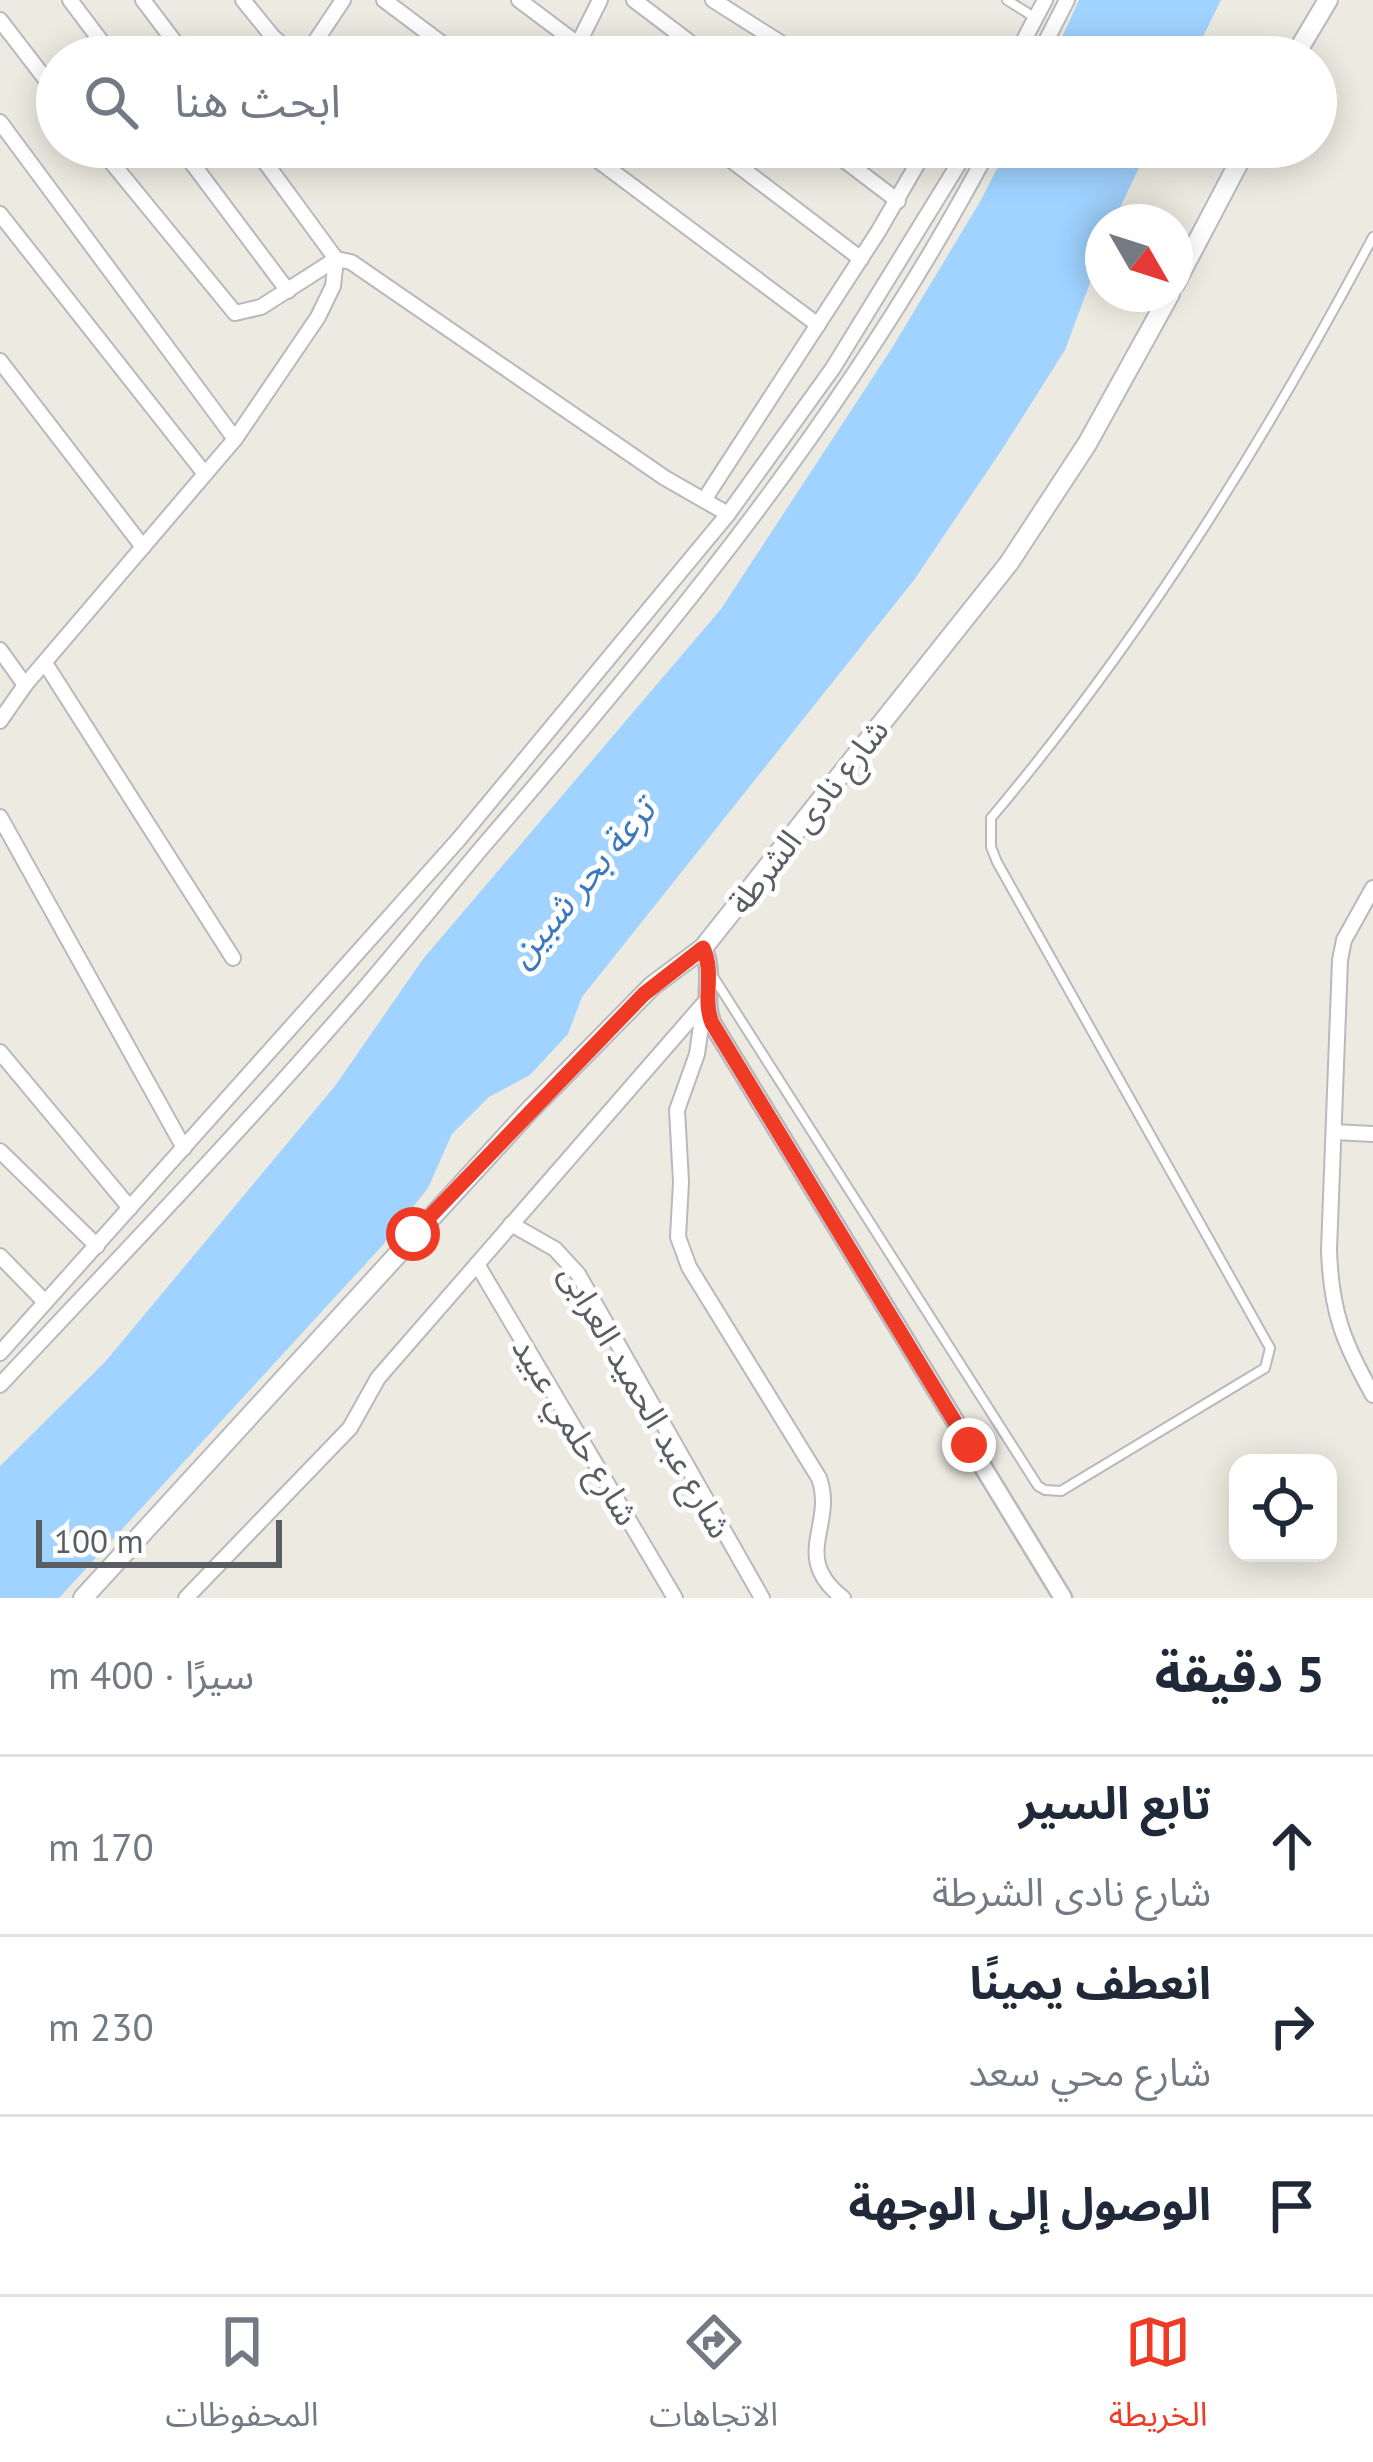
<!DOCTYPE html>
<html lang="ar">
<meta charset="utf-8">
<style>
body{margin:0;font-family:"PT Sans","Noto Sans Arabic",sans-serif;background:#f6f6f7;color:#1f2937;direction:rtl}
.controls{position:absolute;right:36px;bottom:36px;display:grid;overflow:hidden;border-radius:24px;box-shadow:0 6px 30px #0003}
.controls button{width:108px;height:108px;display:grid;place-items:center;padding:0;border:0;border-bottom:3px solid #e0e1e3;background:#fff;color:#1f2937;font:60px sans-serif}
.compass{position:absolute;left:1085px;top:204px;width:108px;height:108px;border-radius:50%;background:#fff;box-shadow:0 6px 30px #0003;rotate:129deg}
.scale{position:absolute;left:36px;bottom:30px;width:246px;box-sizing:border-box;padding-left:12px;border:6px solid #5a5e63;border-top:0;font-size:33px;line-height:42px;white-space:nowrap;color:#5a5e63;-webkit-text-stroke:9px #fff;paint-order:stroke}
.stop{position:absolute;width:36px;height:36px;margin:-27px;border:9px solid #ef3b25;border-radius:50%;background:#fff}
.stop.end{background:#ef3b25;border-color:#fff;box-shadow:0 3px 12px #0008}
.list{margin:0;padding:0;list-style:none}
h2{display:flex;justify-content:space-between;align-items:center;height:156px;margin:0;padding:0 48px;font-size:51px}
h2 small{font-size:39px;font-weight:400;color:#747a83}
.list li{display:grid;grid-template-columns:78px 1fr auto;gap:36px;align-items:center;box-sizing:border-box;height:180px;padding:0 48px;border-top:3px solid #e0e1e3}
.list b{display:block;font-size:45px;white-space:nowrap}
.list p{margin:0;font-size:39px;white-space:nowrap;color:#747a83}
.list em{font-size:39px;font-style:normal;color:#747a83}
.icon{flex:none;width:66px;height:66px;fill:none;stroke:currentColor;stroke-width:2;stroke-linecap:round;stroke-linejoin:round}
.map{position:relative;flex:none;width:1373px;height:1598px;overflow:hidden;direction:ltr}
.search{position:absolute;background:#fff;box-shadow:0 6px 30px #0003;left:36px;right:36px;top:36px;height:132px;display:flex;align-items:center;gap:30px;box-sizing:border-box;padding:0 42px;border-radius:66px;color:#747a83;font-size:45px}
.sheet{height:696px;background:#fff}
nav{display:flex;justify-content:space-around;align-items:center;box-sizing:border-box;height:168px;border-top:3px solid #e0e1e3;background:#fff;font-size:33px;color:#747a83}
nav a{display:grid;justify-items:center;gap:6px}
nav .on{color:#ef3b25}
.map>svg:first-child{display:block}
.water{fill:#a0d3ff}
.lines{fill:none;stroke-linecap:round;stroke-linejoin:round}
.service-casing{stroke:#b7b9be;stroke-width:12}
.minor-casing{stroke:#b7b9be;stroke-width:18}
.tertiary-casing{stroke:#b7b9be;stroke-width:21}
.secondary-casing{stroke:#b7bbc1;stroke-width:22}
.service{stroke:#fff;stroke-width:8}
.minor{stroke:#fff;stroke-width:14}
.tertiary{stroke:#fff;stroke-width:16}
.secondary{stroke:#fff;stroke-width:18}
.route{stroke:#ef3b25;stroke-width:15}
.labels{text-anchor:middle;stroke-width:10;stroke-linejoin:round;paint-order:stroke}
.street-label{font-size:33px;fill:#5a5e63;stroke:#fff}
.water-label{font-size:36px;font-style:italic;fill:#3c78be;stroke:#fff}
</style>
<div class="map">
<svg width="1373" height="1598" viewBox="0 0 1373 1598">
<rect width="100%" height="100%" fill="#edebe1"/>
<g class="water">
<path d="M1079 0H1221L1193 57H1053Z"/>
<path d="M1008 147H1149L1113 222H1103V248L1065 350 1003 448 914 580 582 997 568 1034 530 1075 489 1097 452 1134 428 1188 382 1246 59 1598H0V1466L105 1362 335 1086 423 959 721 609 892 348 981 200Z"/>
</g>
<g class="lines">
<defs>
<g id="service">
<path d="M1007 0 1034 17"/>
<path d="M714 978 1038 1486 1045 1490 1061 1491 1265 1368 1270 1348 997 862 991 847V818C1141 640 1264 442 1373 237"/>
</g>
<g id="minor">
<path d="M70 0 113 57"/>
<path d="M143 0 186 57"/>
<path d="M243 0 273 37 297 57"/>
<path d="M384 0 460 57"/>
<path d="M519 0 595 57"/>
<path d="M634 0 709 57"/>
<path d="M713 0 803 57"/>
<path d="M0 20 57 94"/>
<path d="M578 44 600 0"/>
<path d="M305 57 343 0"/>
<path d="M1015 57 1045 0"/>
<path d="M1038 57 1067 0"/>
<path d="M0 122 235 439"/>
<path d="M99 147 235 313 261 307 336 259 351 262 665 478 728 514"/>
<path d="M180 147 288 291"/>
<path d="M580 147 818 325"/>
<path d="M714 147 861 259"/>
<path d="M827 147 898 201"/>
<path d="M0 214 205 474"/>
<path d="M0 361 143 547"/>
<path d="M704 500 878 232 927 147"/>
<path d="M0 650 25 685"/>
<path d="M45 663 233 958"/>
<path d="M0 721 25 685 235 439 318 317 333 286 336 259 254 147"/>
<path d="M0 817 184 1148"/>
<path d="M1373 888 1344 940 1340 960 1329 1250C1331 1311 1343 1342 1373 1395"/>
<path d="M704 1005 697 1054 677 1110 681 1182 678 1237 689 1267 819 1478C836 1525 790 1557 843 1598"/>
<path d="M0 1052 130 1208"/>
<path d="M1334 1132 1373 1134"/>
<path d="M0 1151 97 1246"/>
<path d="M511 1224 555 1249 578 1274 762 1598"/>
<path d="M0 1256 45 1302"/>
<path d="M477 1264 675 1598"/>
<path d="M0 1353 459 839 728 514 833 368 969 147"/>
<path d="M0 1385C120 1257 242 1130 357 997 400 947 442 895 485 844 675 624 854 405 990 147"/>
<path d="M186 1598 350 1428 378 1378 706 1001"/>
</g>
<path id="tertiary" d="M703 948C715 973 702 998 712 1023L1063 1598"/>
<g id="secondary">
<path d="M1294 57 1328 0"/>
<path d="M1175 284 1247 147"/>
<path d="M83 1598 529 1111 652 986 703 948 1009 563 1087 444 1170 294"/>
</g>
</defs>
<use href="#service" class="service-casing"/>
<use href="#minor" class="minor-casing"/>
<use href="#tertiary" class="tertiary-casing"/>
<use href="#secondary" class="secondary-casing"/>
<use href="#service" class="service"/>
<use href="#minor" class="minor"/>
<use href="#tertiary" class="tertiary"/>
<use href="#secondary" class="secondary"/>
</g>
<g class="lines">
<path class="route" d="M413 1234 644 994 703 948C715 973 702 998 712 1023L969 1445"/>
</g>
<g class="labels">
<g class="street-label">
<text transform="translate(808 816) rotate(-52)" y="12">شارع نادى الشرطة</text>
<text transform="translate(646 1401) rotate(60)" y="12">شارع عبد الحميد العرابى</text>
<text transform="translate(576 1431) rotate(59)" y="12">شارع حلمي عبيد</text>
</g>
<g class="water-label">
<text transform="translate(581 882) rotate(-50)" y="13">ترعة بحر شبين</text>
</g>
</g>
</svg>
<div class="controls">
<button><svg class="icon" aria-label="locate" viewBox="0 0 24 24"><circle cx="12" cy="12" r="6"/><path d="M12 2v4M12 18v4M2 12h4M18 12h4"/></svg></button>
</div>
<svg class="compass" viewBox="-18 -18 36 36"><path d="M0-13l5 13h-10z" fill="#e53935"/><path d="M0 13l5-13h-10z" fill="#747a83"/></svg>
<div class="scale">100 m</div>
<div class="stop" style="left:413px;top:1234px"></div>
<div class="stop end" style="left:969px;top:1445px"></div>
<div class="search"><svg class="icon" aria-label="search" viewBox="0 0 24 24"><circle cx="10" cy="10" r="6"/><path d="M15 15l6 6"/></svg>ابحث هنا</div>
</div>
<section class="sheet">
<h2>5 دقيقة<small>سيرًا · 400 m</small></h2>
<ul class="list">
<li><svg class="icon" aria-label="ahead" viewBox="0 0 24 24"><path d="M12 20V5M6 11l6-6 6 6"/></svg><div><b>تابع السير</b><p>شارع نادى الشرطة</p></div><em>170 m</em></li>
<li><svg class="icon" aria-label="right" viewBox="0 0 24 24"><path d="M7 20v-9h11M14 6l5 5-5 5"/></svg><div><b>انعطف يمينًا</b><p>شارع محي سعد</p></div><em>230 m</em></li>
<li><svg class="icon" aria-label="arrive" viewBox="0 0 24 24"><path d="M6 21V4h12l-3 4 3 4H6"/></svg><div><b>الوصول إلى الوجهة</b></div></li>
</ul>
</section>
<nav>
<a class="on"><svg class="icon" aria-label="map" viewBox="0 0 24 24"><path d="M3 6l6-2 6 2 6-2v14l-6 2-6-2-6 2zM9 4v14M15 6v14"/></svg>الخريطة</a>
<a><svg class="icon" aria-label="directions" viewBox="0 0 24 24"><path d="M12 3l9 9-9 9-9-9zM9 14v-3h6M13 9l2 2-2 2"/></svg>الاتجاهات</a>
<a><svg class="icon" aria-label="saved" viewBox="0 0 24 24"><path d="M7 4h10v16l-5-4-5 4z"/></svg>المحفوظات</a>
</nav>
